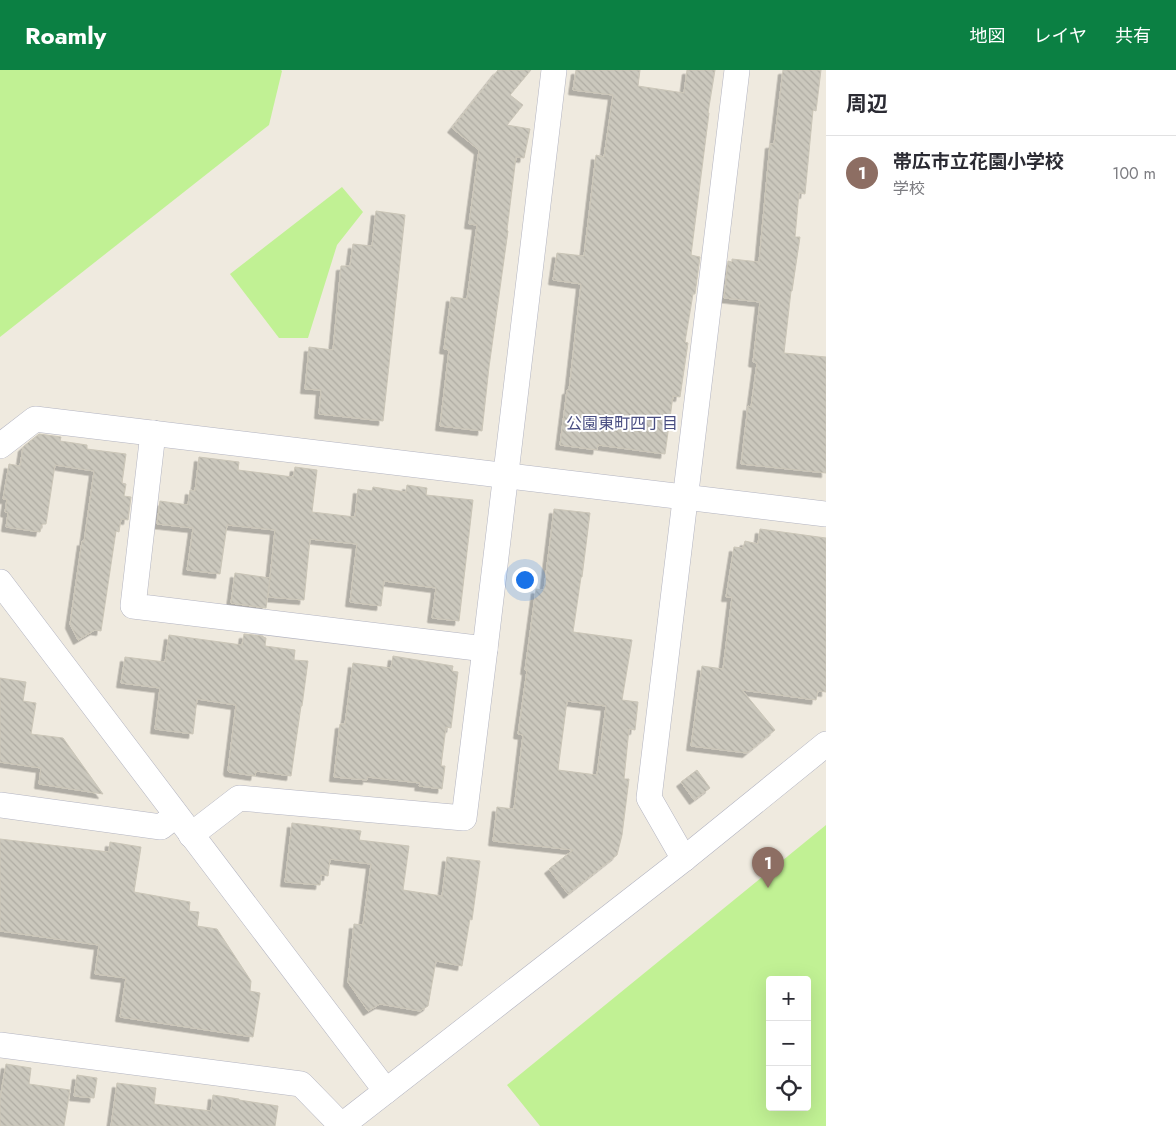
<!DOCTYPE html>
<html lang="ja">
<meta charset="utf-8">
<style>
body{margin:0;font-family:Jost,"Noto Sans JP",sans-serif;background:#f7f7f7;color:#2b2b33}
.controls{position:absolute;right:15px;bottom:15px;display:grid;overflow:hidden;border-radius:5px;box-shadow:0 5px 20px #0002}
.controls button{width:45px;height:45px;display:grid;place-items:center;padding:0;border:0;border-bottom:1px solid #e1e1e2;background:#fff;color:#2b2b33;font:25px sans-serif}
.you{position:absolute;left:524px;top:509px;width:18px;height:18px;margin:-12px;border:4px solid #fff;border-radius:50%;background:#1a73e8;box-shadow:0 0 0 8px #1a73e833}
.badge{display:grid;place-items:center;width:32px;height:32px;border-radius:50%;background:#0b8043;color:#fff;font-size:16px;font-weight:700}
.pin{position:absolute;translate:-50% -41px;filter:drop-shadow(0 1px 2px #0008)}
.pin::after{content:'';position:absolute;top:26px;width:18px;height:15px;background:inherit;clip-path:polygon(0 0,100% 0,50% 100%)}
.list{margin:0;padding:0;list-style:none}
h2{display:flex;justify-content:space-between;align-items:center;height:65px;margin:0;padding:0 20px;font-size:21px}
h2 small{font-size:16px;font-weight:400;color:#7c7c81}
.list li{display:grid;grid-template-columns:32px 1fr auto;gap:15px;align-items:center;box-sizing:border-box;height:75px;padding:0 20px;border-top:1px solid #e1e1e2}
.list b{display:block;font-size:19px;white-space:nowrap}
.list p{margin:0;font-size:16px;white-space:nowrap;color:#7c7c81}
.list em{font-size:16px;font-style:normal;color:#7c7c81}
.icon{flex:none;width:28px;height:28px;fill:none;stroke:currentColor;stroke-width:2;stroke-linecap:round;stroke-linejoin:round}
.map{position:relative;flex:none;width:826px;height:1056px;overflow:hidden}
header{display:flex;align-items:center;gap:30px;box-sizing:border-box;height:70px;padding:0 25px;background:#0b8043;color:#fff}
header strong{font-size:24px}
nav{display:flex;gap:28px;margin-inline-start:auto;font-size:18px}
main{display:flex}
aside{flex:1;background:#fff}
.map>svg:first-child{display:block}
.pitch{fill:#c1f194;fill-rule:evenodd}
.building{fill:url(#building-back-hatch);stroke:#cbc6b8;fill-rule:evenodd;filter:url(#shadow)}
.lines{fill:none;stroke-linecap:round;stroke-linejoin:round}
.street-casing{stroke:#b3b4c1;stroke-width:26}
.street{stroke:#fff;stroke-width:25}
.labels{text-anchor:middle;stroke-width:4;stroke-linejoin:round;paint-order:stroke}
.neighbourhood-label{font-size:16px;fill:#494e82;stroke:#fff}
</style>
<header>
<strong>Roamly</strong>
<nav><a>地図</a><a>レイヤ</a><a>共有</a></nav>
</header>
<main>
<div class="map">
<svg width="826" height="1056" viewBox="0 0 826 1056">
<defs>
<pattern id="building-back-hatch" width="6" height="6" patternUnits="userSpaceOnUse" patternTransform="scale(1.25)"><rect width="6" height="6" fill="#cbc8bd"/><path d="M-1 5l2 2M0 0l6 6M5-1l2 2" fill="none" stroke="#afaca3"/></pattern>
<filter id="shadow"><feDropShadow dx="-4.5" dy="4.5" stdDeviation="0" flood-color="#0004"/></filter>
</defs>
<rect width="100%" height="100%" fill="#efeadf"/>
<g class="pitch">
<path d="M0 0H281L282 1 269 55 0 267Z"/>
<path d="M342 117 363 142 337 175 308 268H279L230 204Z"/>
<path d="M826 755V1056H540L507 1015ZM770 910H807V1037H770Z"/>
</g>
<g class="building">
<path d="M498 0H531L510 25 523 35 507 55 530 59 524 88 516 87 507 160 508 161 489 297 482 361 440 356 449 280 444 279 451 227 467 229 477 155 469 154 479 80 452 58Z"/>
<path d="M576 0H640L638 16 684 23 687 0H715L708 43H709L691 185 700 187 695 224H693L685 272 688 273 680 327 673 326 665 384 598 375 597 380 560 375 567 320H569L581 214 553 210 557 183 584 186 596 85 604 87 613 25 573 20Z"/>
<path d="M783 0H821L816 41 813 40 805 124 799 123 795 167H800L792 221H791L784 283 826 287V403L741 394 748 336 751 337 757 293 753 292 760 232 724 228 728 191 732 192V189L759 192 770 74H774Z"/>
<path d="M376 141 405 145 383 351 319 344 321 320 305 319 309 277 333 280 341 196H350L353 174 372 176Z"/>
<path d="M39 364 61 367 60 371 87 375V379L126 384 122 413 126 414 124 426 131 427 128 450 121 449 119 462 116 461 101 561 95 560 78 570 70 554 82 471 84 472 94 401 55 395 46 454H42L40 462 6 457 8 443 5 442 7 429H3L9 394 20 396 23 377Z"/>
<path d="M199 387 239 392 238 400 293 407 295 397 317 400 312 442 355 447 358 419 372 421 373 417 406 422 407 415 427 418 426 425 473 430 459 551 432 548 436 518 384 511 381 536 350 532 357 474 310 469 304 530 268 527 275 460 227 455 220 504 187 500 193 458 157 454 160 431 188 435 190 420 195 421Z"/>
<path d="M554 439 590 443 582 507H581L573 562 632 570 622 630 638 632 635 660 629 659 624 709H629L622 765 617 785 568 824 549 799 573 780 493 771 497 737 514 739 523 665 518 664 527 600H525L536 519 544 520ZM567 631 606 636 597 705 558 700Z"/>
<path d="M760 459 826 468V622L818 621 816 630 742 620 775 660 747 683 691 676 702 596 723 599 732 527H726L734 477 743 478 745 471 758 474Z"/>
<path d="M235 503 270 508 266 538 231 533Z"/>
<path d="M244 564 263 566V567L266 568 265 576 295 580 294 590 308 591 302 636H301L291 706 256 701 255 706 229 702 228 700 236 635 197 629 193 664 155 659 160 618 121 613 125 587 165 592 169 565 242 575Z"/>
<path d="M393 586 453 596 452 601 458 602 451 658 446 657 441 696H445L442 719 419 716 420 713 367 707V710L334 707 340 654H345L353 593 391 598Z"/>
<path d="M0 608 26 612 23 631 36 633 31 664 63 668 103 724 39 714 41 698 0 692Z"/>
<path d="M697 700 710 718 694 730 681 712Z"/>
<path d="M292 753 361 761 359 770 409 776 403 820 442 826 447 787 480 791 472 850 470 849 462 896 436 891 428 936 420 941 380 934 368 941 348 912 354 854 363 855 371 794 330 789 328 806 321 805 320 815 285 812Z"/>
<path d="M0 769 109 782 110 772 141 777 134 822 190 832 189 841 199 842 197 856 217 859 251 911 250 921 260 923 253 967 120 947 126 908 95 904 99 875 0 861Z"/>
<path d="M6 994 31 998 29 1014 70 1020 64 1056H0V1029Z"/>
<path d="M77 1005 97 1008 94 1028 74 1026Z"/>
<path d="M117 1013 156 1018 154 1034 211 1041 213 1025 239 1029V1030L278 1036 275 1056H111Z"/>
</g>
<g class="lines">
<defs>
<g id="street">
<path d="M153 363 133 536 485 579"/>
<path d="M0 376 35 349 826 444"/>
<path d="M0 512 386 1021"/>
<path d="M0 735 161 757 176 745"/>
<path d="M191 765 239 728 464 748 485 579 554 0"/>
<path d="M684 789 649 728 737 0"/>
<path d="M0 975 301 1014 342 1056"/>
<path d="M341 1056 684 789 826 674"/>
</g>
</defs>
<use href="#street" class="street-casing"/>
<use href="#street" class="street"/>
</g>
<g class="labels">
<g class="neighbourhood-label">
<text x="622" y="359">公園東町四丁目</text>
</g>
</g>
</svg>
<div class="controls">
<button>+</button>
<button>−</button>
<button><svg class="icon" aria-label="locate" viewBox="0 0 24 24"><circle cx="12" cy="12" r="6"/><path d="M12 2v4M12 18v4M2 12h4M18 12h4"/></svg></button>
</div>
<div class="you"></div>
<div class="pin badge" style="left:768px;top:818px;background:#8d6e63">1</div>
</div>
<aside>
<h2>周辺<small></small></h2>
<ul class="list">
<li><span class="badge" style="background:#8d6e63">1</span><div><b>帯広市立花園小学校</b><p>学校</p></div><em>100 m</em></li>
</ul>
</aside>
</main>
